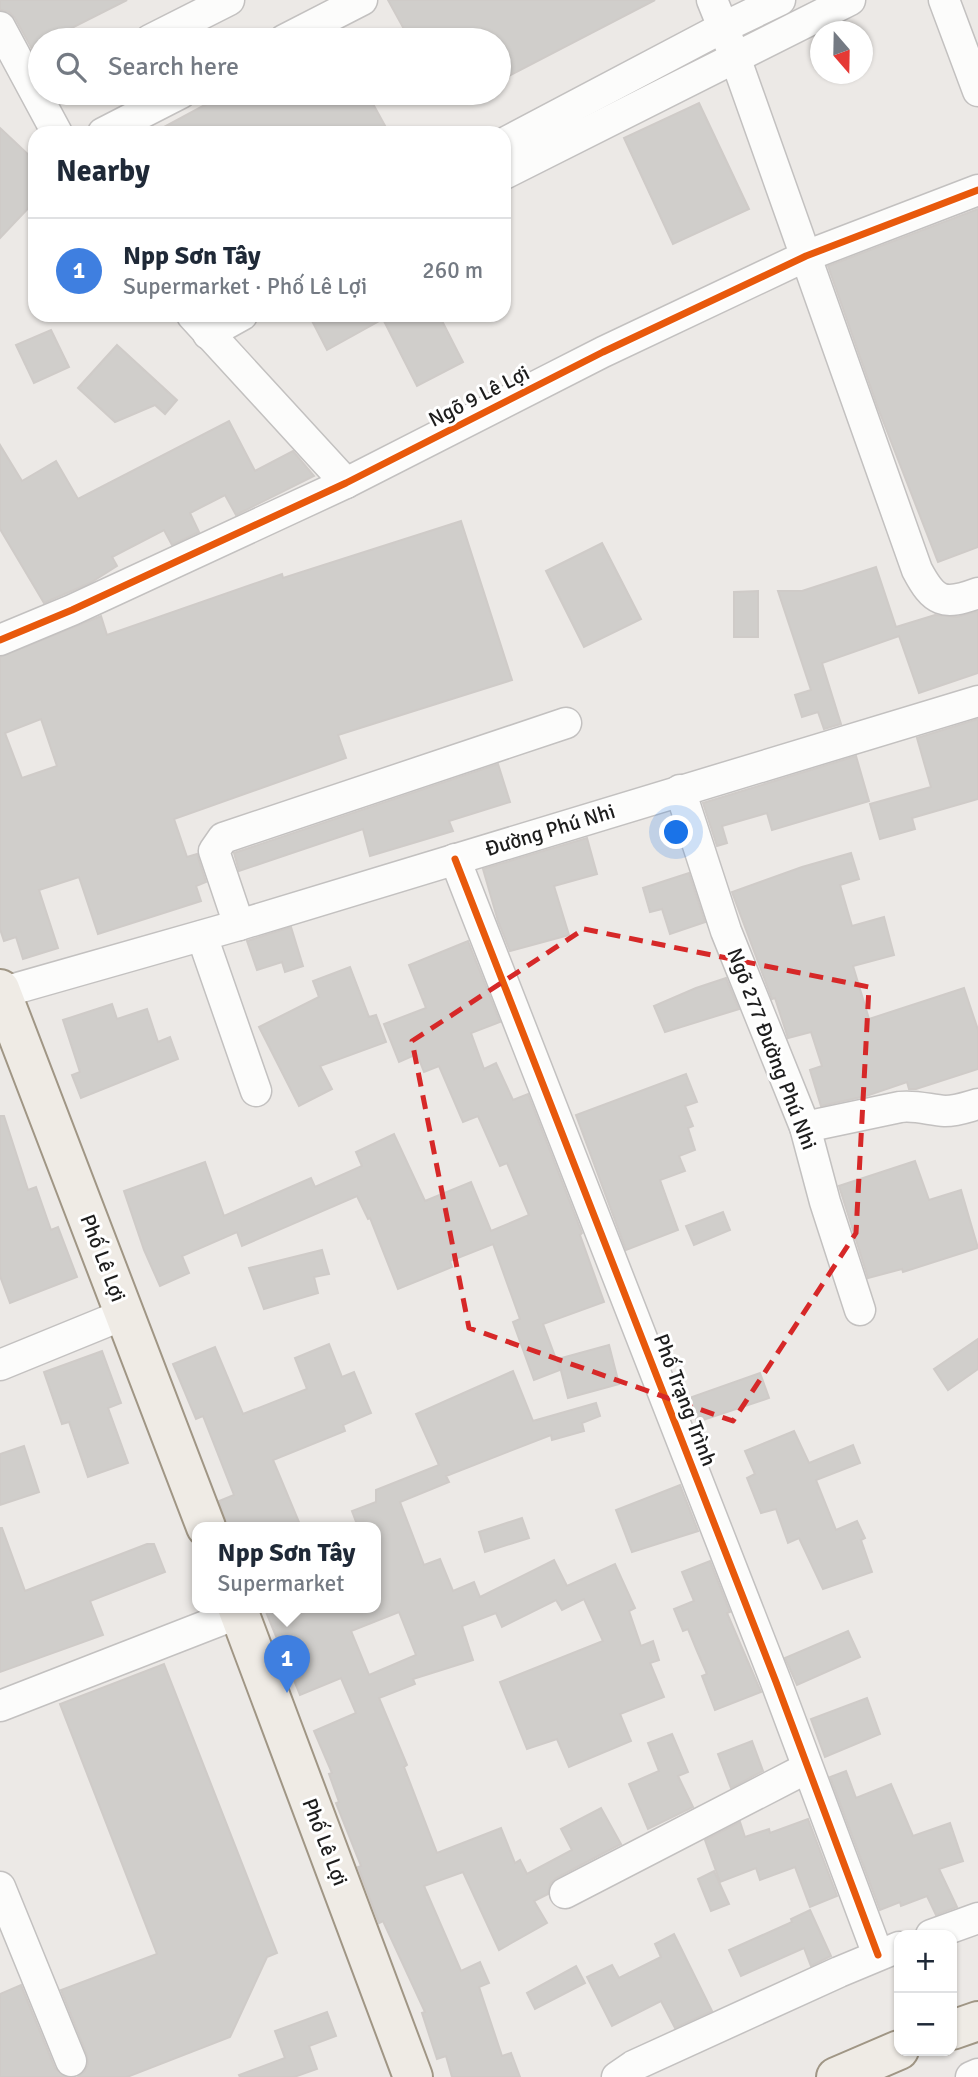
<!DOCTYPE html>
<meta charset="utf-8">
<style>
body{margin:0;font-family:Signika,sans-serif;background:#f2f2f3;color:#1f2937}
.controls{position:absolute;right:21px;bottom:21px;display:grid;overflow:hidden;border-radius:14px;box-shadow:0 2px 5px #0004}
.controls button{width:63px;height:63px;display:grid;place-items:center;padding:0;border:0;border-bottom:2px solid #e0e1e3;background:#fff;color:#1f2937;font:35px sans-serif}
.compass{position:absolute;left:810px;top:21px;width:63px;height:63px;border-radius:50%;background:#fff;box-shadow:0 2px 5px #0004;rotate:160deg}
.you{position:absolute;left:677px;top:833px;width:24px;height:24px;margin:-18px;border:5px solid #fff;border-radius:50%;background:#1a73e8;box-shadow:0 0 0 10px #1a73e833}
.badge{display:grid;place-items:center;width:46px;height:46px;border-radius:50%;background:#1a73e8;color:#fff;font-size:23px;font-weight:700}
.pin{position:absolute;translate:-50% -58px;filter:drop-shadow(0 2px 4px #0008)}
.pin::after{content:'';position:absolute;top:37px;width:24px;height:21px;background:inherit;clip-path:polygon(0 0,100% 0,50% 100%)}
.popup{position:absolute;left:192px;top:1522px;width:189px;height:91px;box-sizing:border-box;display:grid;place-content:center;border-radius:14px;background:#fff;filter:drop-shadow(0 2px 5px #0005);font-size:23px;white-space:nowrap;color:#747a83}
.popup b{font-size:26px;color:#1f2937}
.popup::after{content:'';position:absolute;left:50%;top:100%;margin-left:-14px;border:14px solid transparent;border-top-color:#fff}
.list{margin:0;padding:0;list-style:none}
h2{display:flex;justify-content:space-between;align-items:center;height:91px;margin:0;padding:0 28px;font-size:30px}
h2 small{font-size:23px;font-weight:400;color:#747a83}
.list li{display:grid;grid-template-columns:46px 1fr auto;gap:21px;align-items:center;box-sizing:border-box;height:105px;padding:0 28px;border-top:2px solid #e0e1e3}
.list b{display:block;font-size:26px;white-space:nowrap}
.list p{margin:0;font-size:23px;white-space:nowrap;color:#747a83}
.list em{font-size:23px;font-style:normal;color:#747a83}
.icon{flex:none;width:38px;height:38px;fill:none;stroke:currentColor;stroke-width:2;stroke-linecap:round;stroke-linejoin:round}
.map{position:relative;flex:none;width:978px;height:2077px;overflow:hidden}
.search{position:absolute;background:#fff;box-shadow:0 2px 5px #0004;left:28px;top:28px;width:483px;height:77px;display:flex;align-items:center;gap:18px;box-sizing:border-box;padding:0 24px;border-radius:38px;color:#747a83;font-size:26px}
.panel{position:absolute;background:#fff;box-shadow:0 2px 5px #0004;left:28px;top:126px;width:483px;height:196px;border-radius:21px}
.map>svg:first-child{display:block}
.building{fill:#d0cecb;stroke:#cfcbc8;stroke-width:2;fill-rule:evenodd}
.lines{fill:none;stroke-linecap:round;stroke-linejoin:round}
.minor-casing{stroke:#c3c1c0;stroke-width:33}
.major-casing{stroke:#a09685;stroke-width:42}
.minor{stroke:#fcfcfb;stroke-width:30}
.major{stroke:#efebe5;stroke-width:38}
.cycleway-casing{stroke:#fff;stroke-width:11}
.cycleway{stroke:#e8590c;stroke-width:7}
.marked{fill:none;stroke:#d62828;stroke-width:5;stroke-dasharray:14 9;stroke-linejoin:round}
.labels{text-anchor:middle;stroke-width:6;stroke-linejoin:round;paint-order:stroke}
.street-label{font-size:21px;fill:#1d1d1d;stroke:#fff}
</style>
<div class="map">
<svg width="978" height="2077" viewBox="0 0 978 2077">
<rect width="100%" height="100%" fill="#ece9e6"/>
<g class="building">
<path d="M0 0H127L48 40H40V45L32 49 15 18 9 12 0 10Z"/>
<path d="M388 0H655L499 81V40H410Z"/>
<path d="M227 93H367L389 133H153Z"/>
<path d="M699 103 749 209 673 244 624 138Z"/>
<path d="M0 128 35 161V201L0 238Z"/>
<path d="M978 209V547L938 562 878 408 828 266Z"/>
<path d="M309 315H439L463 362 417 386 383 319 327 350Z"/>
<path d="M51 330 69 367 34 383 16 345Z"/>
<path d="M117 345 177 400 165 414 155 405 115 422 78 388Z"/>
<path d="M229 421 255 471 293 451 314 476 236 515 225 495 190 513 199 532 172 545 164 530 112 557 117 566 90 583 44 603 0 529V445L22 481 56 461 78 499Z"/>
<path d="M461 521 512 680 338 735 346 758 174 819 187 857 197 854 206 882 196 886 201 901 98 934 79 877 39 890 58 948 23 959 16 937 4 941 0 929V657L101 616 107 635 282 574 283 578ZM41 719 57 766 22 778 5 733Z"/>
<path d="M602 543 641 619 584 647 546 571Z"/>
<path d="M876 567 896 627 935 615 957 617 978 611V673L919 693 899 636 822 663 841 724 824 729 818 712 802 717 795 695 811 690 778 591H802Z"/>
<path d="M758 591V637H734V592Z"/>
<path d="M978 719V799L912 818 915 829 880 839 870 804 931 787 917 738Z"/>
<path d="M856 756 869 801 772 830 767 813 722 826 727 843 717 846 703 803Z"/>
<path d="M498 764 510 802 449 821 453 831 370 856 363 829 239 871 234 853Z"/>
<path d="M587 838 597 874 554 886 569 935 510 951 498 921 483 869Z"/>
<path d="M851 853 859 879 840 885 852 926 884 917 894 955 853 966 869 1019 964 988 978 1030V1069L916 1089H909L907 1082 866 1096 821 1106 810 1070 822 1066 811 1032 788 1038 775 998 772 999 732 892 802 867Z"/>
<path d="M689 873 705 922 670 934 662 909 650 912 643 888Z"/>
<path d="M291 927 303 966 285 972 282 962 257 970 247 941Z"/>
<path d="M468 941 500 1022 471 1033 484 1069 496 1063 513 1100 528 1094 582 1233 580 1235 604 1302 543 1324 560 1370 534 1380 513 1322 520 1319 493 1244 450 1261 452 1267 398 1289 370 1218 368 1219 357 1196 242 1246 237 1232 182 1256 189 1273 160 1286 144 1250 124 1191 205 1162 224 1216 311 1178 315 1187 362 1166 356 1152 394 1134 425 1201 471 1182 491 1231 529 1215 507 1163 500 1166 478 1116 463 1122 439 1066 424 1072 417 1054 399 1062 384 1024 426 1008 409 965Z"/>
<path d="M350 967 369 1017 376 1015 386 1042 320 1066 332 1089 299 1106 259 1027 319 997 313 981Z"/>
<path d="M726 978 739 1009 665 1032 654 1006 696 988Z"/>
<path d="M112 1004 117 1019 147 1009 158 1042 170 1037 178 1059 81 1098 72 1075 80 1072 63 1020Z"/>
<path d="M686 1074 697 1102 685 1106 693 1126 688 1128 695 1150 679 1156 685 1171 660 1180 678 1230 626 1250 576 1115Z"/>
<path d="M0 1116H4L28 1190 36 1187 51 1230 58 1227 77 1277 10 1303 0 1276Z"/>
<path d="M915 1161 929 1200 961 1190 978 1248 903 1272 902 1269 868 1278 839 1186Z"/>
<path d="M723 1212 730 1230 694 1245 686 1226Z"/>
<path d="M322 1250 329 1274 314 1277 318 1293 264 1309 249 1268Z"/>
<path d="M978 1339V1369L948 1390 934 1369Z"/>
<path d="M329 1344 342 1377 354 1372 371 1413 343 1425 345 1431 273 1460 301 1527H228L219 1501 234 1495 203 1416 196 1419 173 1364 215 1347 243 1414 307 1389 295 1358Z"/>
<path d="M609 1345 619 1384 568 1398 558 1359Z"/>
<path d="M102 1351 121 1403 108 1408 128 1463 88 1477 69 1422 62 1424 44 1372Z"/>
<path d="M513 1371 533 1421 596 1403 600 1416 582 1423 584 1431 552 1440 551 1435 446 1476 449 1482 400 1502 424 1565 440 1559 453 1591 474 1582 480 1597 554 1560 567 1586 615 1564 635 1608 629 1611 641 1646 653 1641 659 1660 650 1663 664 1697 620 1714 631 1741 569 1767 557 1739 527 1749 500 1682 603 1641 584 1599 562 1610 556 1600 502 1627 496 1613 462 1626 473 1660 413 1679 415 1684 379 1698 407 1765 404 1767 437 1853 501 1828 515 1863 520 1860 527 1874 572 1850 561 1829 601 1808 621 1844 556 1878 550 1884 548 1894 534 1901 547 1923 499 1950 463 1872 424 1886 461 1971 480 1962 489 1983 479 1987 502 2056 511 2053 520 2077H452L446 2056 437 2059 422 2013 425 2012 383 1921 379 1923 358 1867 361 1866 336 1803 339 1802 329 1774 332 1773 314 1731 356 1713 341 1678 300 1695 264 1607H376V1527H358L352 1511 376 1502V1490L439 1465 416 1414ZM399 1612 416 1655 369 1675 351 1631Z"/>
<path d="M760 1373 769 1398 697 1422 689 1398Z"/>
<path d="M794 1431 809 1463 853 1445 860 1463 816 1480 836 1530 857 1521 865 1538 861 1540 872 1572 823 1589 799 1538 788 1543 776 1509 761 1513 747 1478 755 1474 745 1451Z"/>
<path d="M24 1446 39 1492 0 1505V1454Z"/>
<path d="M680 1485 698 1531 632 1552 616 1510Z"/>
<path d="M522 1518 529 1538 485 1552 479 1532Z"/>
<path d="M0 1528H2L25 1591 147 1544H154L165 1572 90 1601 103 1635 0 1672Z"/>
<path d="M710 1561 730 1612 727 1613 761 1692 715 1710 702 1676 707 1674 697 1651 688 1629 683 1631 674 1609 694 1601 682 1572Z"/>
<path d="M848 1631 860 1657 797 1685 785 1658Z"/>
<path d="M164 1664 277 1953 267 1957 230 2037 127 2077H78L85 2071 88 2064 87 2055 61 1990 157 1954 60 1704Z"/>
<path d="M867 1698 880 1734 825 1757 811 1719Z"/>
<path d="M672 1734 688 1772 678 1776 693 1807 648 1829 629 1784 659 1771 648 1743Z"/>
<path d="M752 1741 763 1771 731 1788 718 1754Z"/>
<path d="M846 1771 856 1798 891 1784 913 1836 950 1823 963 1861 939 1869 957 1907 936 1915 927 1896 901 1906 900 1902 880 1910 830 1777Z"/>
<path d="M808 1819 837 1896 810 1907 795 1867 760 1880 756 1868 720 1882 705 1840 740 1822 745 1837 769 1829 770 1833Z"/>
<path d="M714 1871 729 1904 711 1911 698 1879Z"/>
<path d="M810 1910 831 1956 811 1966 804 1948 741 1976 729 1950 792 1922 791 1919Z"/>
<path d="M674 1934 712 2011 675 2028 661 2001 612 2026 587 1977 612 1965 619 1978 661 1957 655 1944Z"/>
<path d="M576 1966 585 1983 535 2009 527 1993Z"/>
<path d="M21 1985 55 2068 65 2077H0V1994Z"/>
<path d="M327 2012 336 2036 309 2046 317 2069 294 2077H240L239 2075 285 2058 275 2031Z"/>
</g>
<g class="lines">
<defs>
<g id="minor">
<path d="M712 0 735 57 917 570C934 602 943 606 978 593"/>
<path d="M944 0 978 91"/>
<path d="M0 27 57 133"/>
<path d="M150 40 229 0"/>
<path d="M284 40 362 0"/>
<path d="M103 133 181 93"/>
<path d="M504 143 722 28 780 0"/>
<path d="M504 174 850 0"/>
<path d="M192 315 346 483"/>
<path d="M208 334 242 315"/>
<path d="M0 640 72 610 346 483 603 352 806 256 978 190"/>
<path d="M680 790 726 931 805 1127 825 1202 860 1310"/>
<path d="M455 859 776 1682 878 1955"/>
<path d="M239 925 214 851 223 838 566 723"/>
<path d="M202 936 256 1091"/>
<path d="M0 993 239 925 978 701"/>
<path d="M805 1127 900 1107C916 1105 930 1110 945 1111 957 1111 967 1107 978 1104"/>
<path d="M0 1365 125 1314"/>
<path d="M0 1706 239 1613"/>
<path d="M0 1887 71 2061"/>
<path d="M565 1893 807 1768"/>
<path d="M931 1935 978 1918"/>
<path d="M617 2077 633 2066 839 1972 899 1947"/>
<path d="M971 2077 978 2074"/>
</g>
<g id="major">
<path d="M0 989 206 1527"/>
<path d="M237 1607 413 2077"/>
<path d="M952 2030 978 2021"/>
<path d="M836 2077 899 2050"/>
</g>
</defs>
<use href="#minor" class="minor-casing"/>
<use href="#major" class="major-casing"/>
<use href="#minor" class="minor"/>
<use href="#major" class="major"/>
<defs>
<g id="cycleway">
<path d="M0 640 72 610 346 483 603 352 806 256 978 190"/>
<path d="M455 859 776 1682 878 1955"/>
</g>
</defs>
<use href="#cycleway" class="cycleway-casing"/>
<use href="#cycleway" class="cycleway"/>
</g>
<path class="marked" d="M584 929 869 987 856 1233 733 1421 469 1328 412 1041Z"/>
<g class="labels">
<g class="street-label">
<text transform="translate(479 396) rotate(-27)" y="7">Ngõ 9 Lê Lợi</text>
<text transform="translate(550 830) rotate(-17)" y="7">Đường Phú Nhi</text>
<text transform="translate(772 1049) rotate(69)" y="7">Ngõ 277 Đường Phú Nhi</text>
<text transform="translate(103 1258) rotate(69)" y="7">Phố Lê Lợi</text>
<text transform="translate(685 1400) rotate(69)" y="7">Phố Trạng Trình</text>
<text transform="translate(325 1842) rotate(69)" y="7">Phố Lê Lợi</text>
</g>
</g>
</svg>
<div class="controls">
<button>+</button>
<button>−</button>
</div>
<svg class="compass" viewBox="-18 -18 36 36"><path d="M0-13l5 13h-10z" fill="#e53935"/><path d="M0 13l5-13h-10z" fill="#747a83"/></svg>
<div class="you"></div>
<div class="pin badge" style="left:287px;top:1693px;background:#3f7fe0">1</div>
<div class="popup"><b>Npp Sơn Tây</b>Supermarket</div>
<div class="search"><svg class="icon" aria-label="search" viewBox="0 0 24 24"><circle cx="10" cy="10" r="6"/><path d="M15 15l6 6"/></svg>Search here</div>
<section class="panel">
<h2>Nearby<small></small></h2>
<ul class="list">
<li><span class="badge" style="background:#3f7fe0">1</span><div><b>Npp Sơn Tây</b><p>Supermarket · Phố Lê Lợi</p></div><em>260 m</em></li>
</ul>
</section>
</div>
